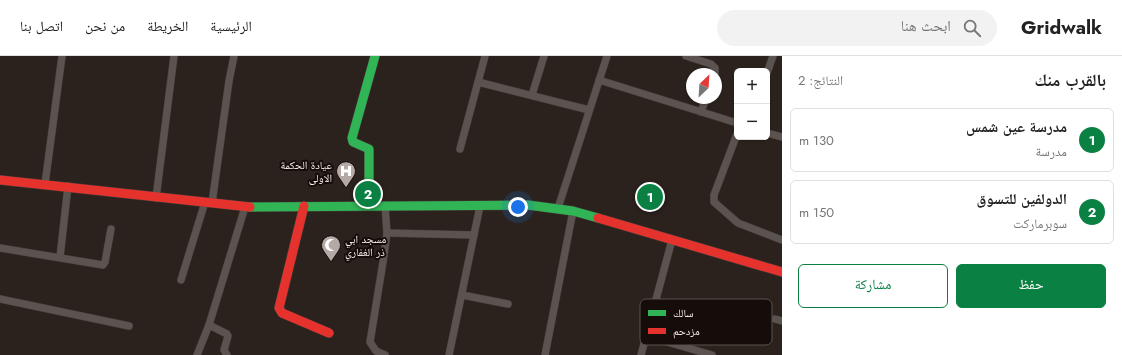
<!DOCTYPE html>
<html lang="ar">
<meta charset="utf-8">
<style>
body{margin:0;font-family:Jost,"Noto Naskh Arabic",sans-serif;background:#f2f2f2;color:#222;direction:rtl}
.controls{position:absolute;right:12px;top:12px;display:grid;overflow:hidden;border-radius:6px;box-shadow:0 1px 3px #0004}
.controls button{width:36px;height:36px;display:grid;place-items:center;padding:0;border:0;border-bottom:1px solid #e0e0e0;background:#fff;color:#222;font:20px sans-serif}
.compass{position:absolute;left:686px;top:12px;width:36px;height:36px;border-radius:50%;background:#fff;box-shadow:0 1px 3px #0004;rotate:25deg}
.you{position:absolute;left:518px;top:151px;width:14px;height:14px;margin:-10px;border:3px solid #fff;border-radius:50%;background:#1a73e8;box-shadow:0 0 0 6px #1a73e833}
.badge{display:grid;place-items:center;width:26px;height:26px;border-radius:50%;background:#0b8043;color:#fff;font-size:13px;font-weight:700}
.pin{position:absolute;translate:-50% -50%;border:2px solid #fff;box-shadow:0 1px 4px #0006}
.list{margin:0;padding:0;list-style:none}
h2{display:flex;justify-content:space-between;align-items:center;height:52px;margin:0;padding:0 16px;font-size:17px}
h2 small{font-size:13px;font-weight:400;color:#767676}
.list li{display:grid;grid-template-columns:26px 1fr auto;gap:12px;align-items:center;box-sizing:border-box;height:64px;margin:0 8px 8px;padding:0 8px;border:1px solid #e0e0e0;border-radius:6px}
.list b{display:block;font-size:15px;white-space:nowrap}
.list p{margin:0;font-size:13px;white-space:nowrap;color:#767676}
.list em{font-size:13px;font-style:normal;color:#767676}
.actions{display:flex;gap:8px;padding:12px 16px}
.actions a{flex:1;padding:9px 0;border:1px solid #0b8043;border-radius:6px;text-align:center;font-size:14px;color:#0b8043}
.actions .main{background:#0b8043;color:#fff}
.icon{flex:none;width:22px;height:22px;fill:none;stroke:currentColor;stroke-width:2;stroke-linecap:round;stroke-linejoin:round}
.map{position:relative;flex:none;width:782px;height:299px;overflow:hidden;direction:ltr}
header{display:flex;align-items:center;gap:24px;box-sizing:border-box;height:56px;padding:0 20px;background:#fff;border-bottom:1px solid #e0e0e0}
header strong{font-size:19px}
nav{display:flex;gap:22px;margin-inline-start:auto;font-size:14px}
.search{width:280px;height:36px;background:#f2f2f2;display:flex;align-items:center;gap:10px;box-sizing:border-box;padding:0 14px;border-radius:22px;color:#767676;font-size:15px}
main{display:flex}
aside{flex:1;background:#fff}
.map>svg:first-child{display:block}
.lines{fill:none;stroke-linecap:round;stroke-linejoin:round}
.street-casing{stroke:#463e3a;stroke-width:8}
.fast-casing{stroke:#463e3a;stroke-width:10}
.jam-casing{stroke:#463e3a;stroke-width:10}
.street{stroke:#5b534f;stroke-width:7}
.fast{stroke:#30b455;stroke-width:9}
.jam{stroke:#e5322d;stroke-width:9}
.labels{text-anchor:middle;stroke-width:4;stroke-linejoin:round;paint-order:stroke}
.poi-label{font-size:11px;fill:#fef2ec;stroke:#140d09;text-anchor:end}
.key{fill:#140d09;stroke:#5a524d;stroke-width:1}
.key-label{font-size:11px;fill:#fef2ec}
</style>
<header>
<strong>Gridwalk</strong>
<div class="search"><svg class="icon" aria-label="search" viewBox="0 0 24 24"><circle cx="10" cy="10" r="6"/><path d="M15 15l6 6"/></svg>ابحث هنا</div>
<nav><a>الرئيسية</a><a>الخريطة</a><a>من نحن</a><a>اتصل بنا</a></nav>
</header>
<main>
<aside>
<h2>بالقرب منك<small>النتائج: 2</small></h2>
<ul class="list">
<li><span class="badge">1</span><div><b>مدرسة عين شمس</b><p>مدرسة</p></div><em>130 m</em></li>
<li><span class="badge">2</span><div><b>الدولفين للتسوق</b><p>سوبرماركت</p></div><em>150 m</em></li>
</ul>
<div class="actions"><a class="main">حفظ</a><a>مشاركة</a></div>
</aside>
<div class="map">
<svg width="782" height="299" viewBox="0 0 782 299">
<rect width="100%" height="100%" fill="#2c221d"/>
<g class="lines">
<defs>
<g id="street">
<path d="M686 0 711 8 715 12V18"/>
<path d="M767 17 773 0"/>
<path d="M599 24 737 67"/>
<path d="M478 26 589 54"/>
<path d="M532 39 544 0"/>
<path d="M701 56 706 42"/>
<path d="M767 77 782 81"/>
<path d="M737 78 714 139V146L738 167 782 184"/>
<path d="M460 93 485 0"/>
<path d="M45 128 62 0"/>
<path d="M156 142 174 0"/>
<path d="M212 147 229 25 234 0"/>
<path d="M558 152 607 0"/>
<path d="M387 177 474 179"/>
<path d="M0 192 103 209 105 206 111 173"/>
<path d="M60 201 68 130"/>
<path d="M181 224 205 146"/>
<path d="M462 239 508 248"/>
<path d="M0 243 129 270"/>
<path d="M775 263 782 265"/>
<path d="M209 269 227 278 228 280 224 294 227 299"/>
<path d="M647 280 712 299"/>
<path d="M197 299 209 269 245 151"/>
<path d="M385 299 376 295 370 286 383 206 387 177 385 149"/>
<path d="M449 299 480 150"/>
<path d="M545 299 573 155"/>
<path d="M641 299 672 184"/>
</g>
<g id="fast">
<path d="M369 150V93L353 86 352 82 375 0"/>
<path d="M250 151 528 149 573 155 598 162"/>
</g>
<g id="jam">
<path d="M0 124 250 151"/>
<path d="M304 150 279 252 282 257 329 277"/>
<path d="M598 162 782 216"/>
</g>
</defs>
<use href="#street" class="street-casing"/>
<use href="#fast" class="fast-casing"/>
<use href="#jam" class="jam-casing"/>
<use href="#street" class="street"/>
<use href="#fast" class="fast"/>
<use href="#jam" class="jam"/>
</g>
<defs>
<symbol id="hospital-pin" viewBox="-11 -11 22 30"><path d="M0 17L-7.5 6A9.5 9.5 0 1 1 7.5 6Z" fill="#b4a9a4" stroke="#140d09"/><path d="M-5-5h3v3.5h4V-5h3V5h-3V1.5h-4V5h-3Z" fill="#fff"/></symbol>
<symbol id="mosque-pin" viewBox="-11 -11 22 30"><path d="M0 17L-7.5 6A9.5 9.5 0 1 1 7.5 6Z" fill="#b4a9a4" stroke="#140d09"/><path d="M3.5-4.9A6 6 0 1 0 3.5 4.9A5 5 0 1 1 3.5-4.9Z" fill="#fff"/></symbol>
</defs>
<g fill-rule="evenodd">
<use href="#hospital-pin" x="335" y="104" width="22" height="30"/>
<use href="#mosque-pin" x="320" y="178" width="22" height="30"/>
</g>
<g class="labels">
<g class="poi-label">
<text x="332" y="113">عيادة الحكمة<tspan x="332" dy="13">الاولى</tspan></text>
<text x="345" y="187" text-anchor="start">مسجد ابي<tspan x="345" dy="13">ذر الغفاري</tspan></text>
</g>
</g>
<rect x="640" y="243" width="132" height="46" rx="6" class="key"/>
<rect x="648" y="254" width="18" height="6" fill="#30b455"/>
<rect x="648" y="272" width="18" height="6" fill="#e5322d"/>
<g class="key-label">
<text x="673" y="261">سالك</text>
<text x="673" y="279">مزدحم</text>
</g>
</svg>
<div class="controls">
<button>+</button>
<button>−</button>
</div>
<svg class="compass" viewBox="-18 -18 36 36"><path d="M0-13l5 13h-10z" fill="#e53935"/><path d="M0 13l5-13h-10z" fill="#767676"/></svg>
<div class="you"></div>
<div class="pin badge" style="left:650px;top:141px">1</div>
<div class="pin badge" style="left:368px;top:138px">2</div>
</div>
</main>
